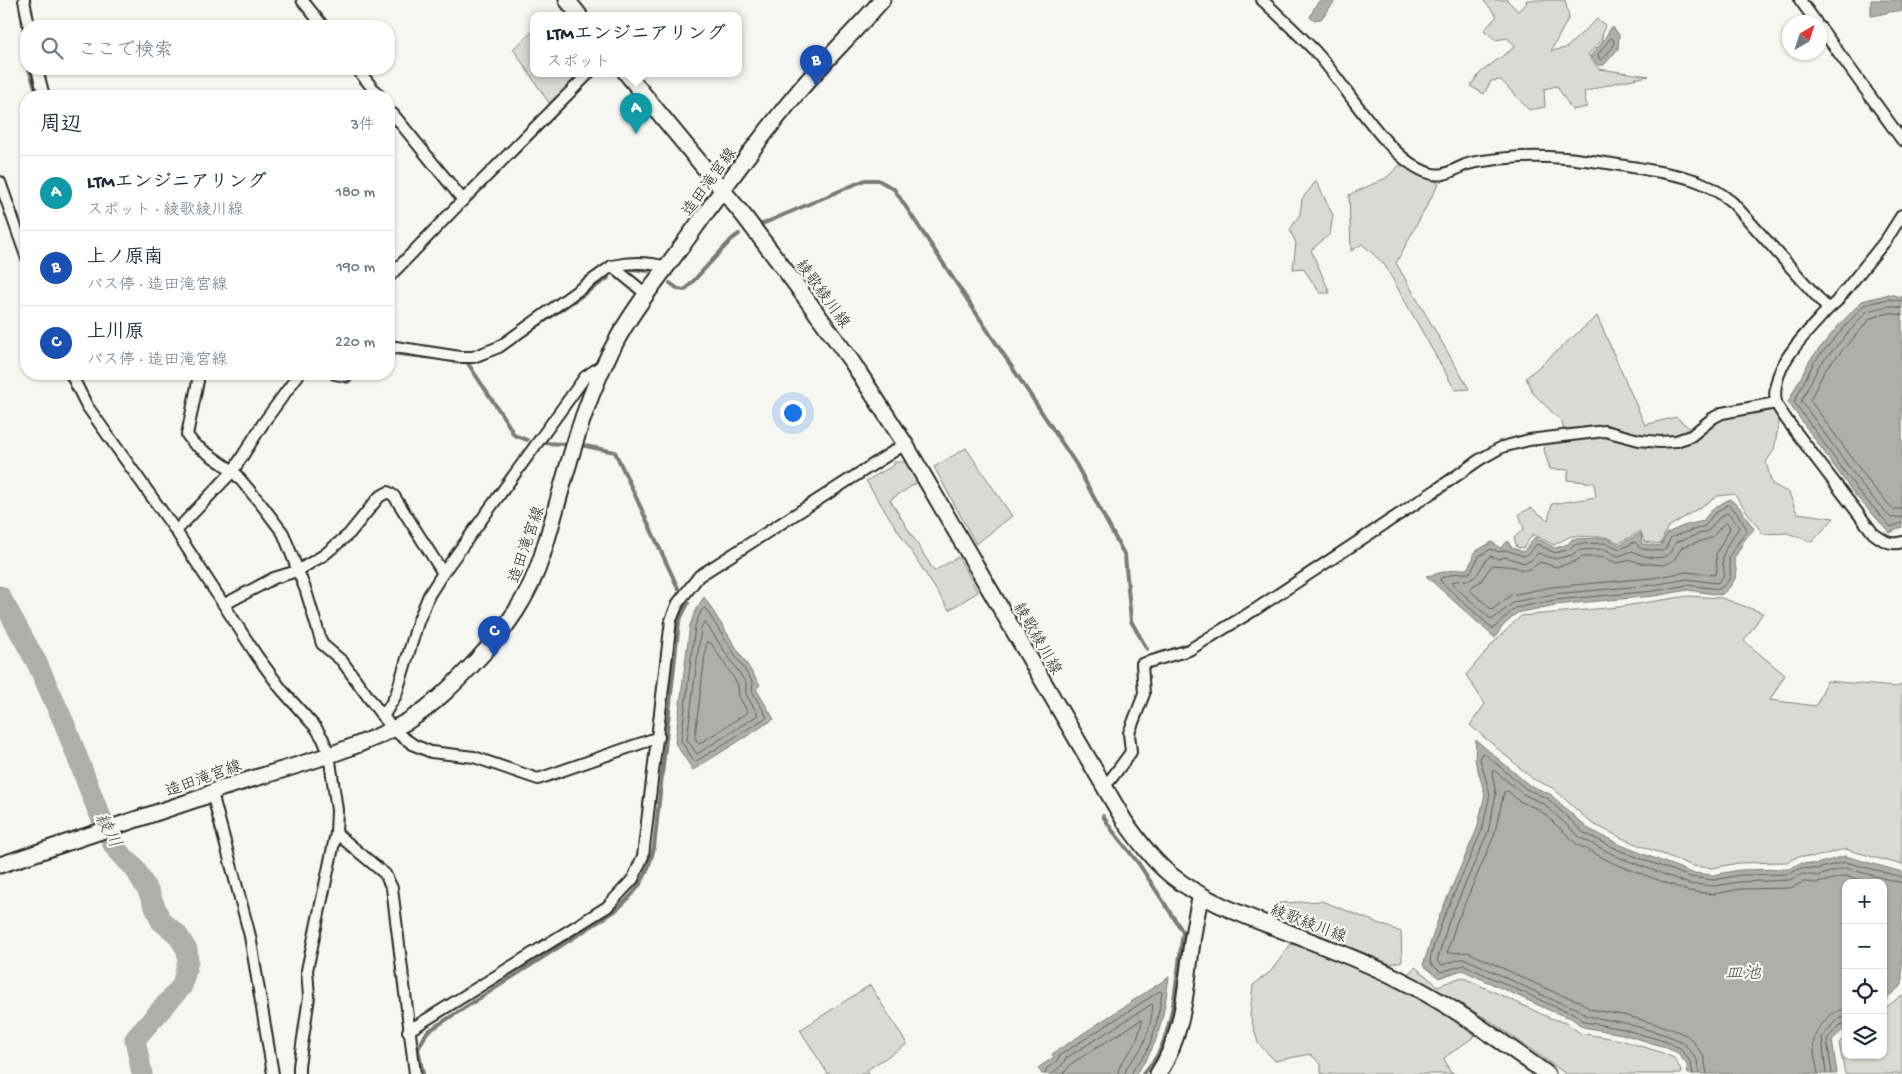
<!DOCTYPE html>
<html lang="ja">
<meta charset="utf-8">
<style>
body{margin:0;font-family:"Gochi Hand","Klee One",sans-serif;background:#f2f2f3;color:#1f2937}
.controls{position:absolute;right:15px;bottom:15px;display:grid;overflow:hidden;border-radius:10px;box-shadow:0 1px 4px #0004}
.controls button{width:45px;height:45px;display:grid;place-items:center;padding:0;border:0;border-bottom:1px solid #e0e1e3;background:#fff;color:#1f2937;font:25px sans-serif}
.compass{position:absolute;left:1782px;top:15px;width:45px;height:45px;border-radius:50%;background:#fff;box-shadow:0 1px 4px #0004;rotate:39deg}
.you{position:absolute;left:792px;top:412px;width:18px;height:18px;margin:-12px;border:4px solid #fff;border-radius:50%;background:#1a73e8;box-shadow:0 0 0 8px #1a73e833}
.badge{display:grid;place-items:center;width:32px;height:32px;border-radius:50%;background:#ea580c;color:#fff;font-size:16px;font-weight:700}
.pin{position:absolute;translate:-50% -41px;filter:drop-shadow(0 1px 2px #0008)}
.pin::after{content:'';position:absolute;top:26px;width:18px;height:15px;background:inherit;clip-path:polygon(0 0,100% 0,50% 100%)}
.popup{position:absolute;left:530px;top:12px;width:212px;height:65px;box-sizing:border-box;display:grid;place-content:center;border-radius:10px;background:#fff;filter:drop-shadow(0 1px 4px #0005);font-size:16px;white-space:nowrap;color:#747a83}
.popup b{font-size:19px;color:#1f2937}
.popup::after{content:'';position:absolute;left:50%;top:100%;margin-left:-10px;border:10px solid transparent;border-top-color:#fff}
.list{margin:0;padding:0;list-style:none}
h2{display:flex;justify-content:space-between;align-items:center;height:65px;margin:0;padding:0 20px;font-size:21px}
h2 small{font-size:16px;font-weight:400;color:#747a83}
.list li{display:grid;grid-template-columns:32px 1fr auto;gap:15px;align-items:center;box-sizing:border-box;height:75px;padding:0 20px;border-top:1px solid #e0e1e3}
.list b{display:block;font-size:19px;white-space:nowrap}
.list p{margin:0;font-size:16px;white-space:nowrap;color:#747a83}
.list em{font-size:16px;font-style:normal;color:#747a83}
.icon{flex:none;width:28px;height:28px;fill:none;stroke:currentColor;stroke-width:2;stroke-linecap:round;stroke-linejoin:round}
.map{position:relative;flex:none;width:1902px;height:1074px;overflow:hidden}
.search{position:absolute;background:#fff;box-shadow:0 1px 4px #0004;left:20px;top:20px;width:375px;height:55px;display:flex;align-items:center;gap:12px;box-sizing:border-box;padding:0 18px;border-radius:20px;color:#747a83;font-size:19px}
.panel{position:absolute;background:#fff;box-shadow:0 1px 4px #0004;left:20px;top:90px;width:375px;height:290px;border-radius:20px}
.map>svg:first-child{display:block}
.green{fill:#d9d9d5;stroke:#828280}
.water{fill:#aeaeab;stroke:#7a7a78}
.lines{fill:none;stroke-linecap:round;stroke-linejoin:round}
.shore{stroke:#5f5f5e;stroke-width:1}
.stream{stroke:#7a7a78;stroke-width:4}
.river{stroke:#aeaeab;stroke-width:21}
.street-casing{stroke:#2b2b2b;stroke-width:14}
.secondary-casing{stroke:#2b2b2b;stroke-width:19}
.street{stroke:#f6f6f2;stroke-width:10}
.secondary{stroke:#f6f6f2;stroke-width:15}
.labels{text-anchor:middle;stroke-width:4.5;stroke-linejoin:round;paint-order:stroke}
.street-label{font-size:16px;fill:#2b2b2b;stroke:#f6f6f2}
.water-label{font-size:18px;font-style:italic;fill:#525251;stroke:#f6f6f2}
</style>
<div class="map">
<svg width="1902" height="1074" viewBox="0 0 1902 1074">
<rect width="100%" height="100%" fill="#f6f6f2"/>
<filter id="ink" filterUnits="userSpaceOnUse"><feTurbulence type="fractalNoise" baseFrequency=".02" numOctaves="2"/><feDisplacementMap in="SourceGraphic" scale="10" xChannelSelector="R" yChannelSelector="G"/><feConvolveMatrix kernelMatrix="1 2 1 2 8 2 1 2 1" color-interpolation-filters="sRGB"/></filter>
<g filter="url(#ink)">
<g class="green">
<path d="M1483 0H1507L1518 11 1527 3 1526 0H1565L1569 17 1551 51 1566 48 1597 19 1605 24 1601 41 1588 55 1599 69 1649 76 1614 83 1584 92 1587 107 1572 110 1557 86 1544 89 1545 107 1529 110 1501 80 1491 81 1484 94 1470 86 1481 72 1516 46 1507 38 1496 40 1484 30 1497 16Z"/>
<path d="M533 31 534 73H582L549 103 513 49Z"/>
<path d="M1400 165 1439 183 1396 263 1469 389 1455 390 1384 264 1362 244 1351 251 1349 195 1386 178Z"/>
<path d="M1316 181 1333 215 1330 234 1311 250 1330 293H1320L1303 268 1293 269 1296 243 1290 230 1300 214 1302 199Z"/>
<path d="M1597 316 1645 425 1676 417 1697 434 1724 416 1768 408 1780 416 1774 450 1766 462 1772 484 1789 493 1797 513 1834 518 1812 542 1787 533 1763 534 1734 494 1718 496 1667 528 1661 544 1644 542 1641 531 1619 543 1606 537 1571 536 1554 545 1533 534 1523 548 1517 547 1514 538 1524 529 1519 514 1531 508 1548 520 1552 504 1596 497 1594 483 1567 480 1569 470 1550 469 1544 450 1547 435 1564 432 1562 422 1533 393 1526 378Z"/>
<path d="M966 448 1012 516 976 544 934 467Z"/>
<path d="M894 462H905L918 482 890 500 934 571 958 557 978 592 949 610 866 481 894 465Z"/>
<path d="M1688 596 1722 598 1763 613 1744 641 1785 675 1770 700 1816 706 1827 681 1895 687 1902 685V865L1845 849 1815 857 1799 856 1787 862 1738 863 1713 868 1693 866 1626 840 1591 823 1553 788 1533 779 1470 725 1485 704 1466 675 1494 642 1521 616 1618 607Z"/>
<path d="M1322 901 1401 932 1402 961 1390 964 1273 919 1279 903Z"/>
<path d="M1291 944 1339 959 1419 995 1475 1036 1444 1058 1450 1072 1455 1074H1321V1064L1310 1054 1275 1061 1258 1043 1250 1015 1253 985 1271 971Z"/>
<path d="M1415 967 1438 986 1462 977 1548 1017 1568 1024 1580 1033 1621 1040 1660 1052 1674 1058 1680 1068 1681 1074H1566L1492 1022 1408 974Z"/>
<path d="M870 985 907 1044 867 1070 869 1074H828L800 1030Z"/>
<path d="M1902 995V1074H1845L1839 1043 1846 1036V1055H1883V1010Z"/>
</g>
<g class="water">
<path d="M1320 0 1335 1 1321 19 1313 20 1310 17 1315 6Z"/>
<path d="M1871 0H1902V11C1892 10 1882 15 1871 16Z"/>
<path d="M1611 28H1614L1619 35 1618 49 1604 65H1598L1590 56 1601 44Z"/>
<path d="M1889 294 1902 297V527L1890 533 1855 495 1788 402 1810 360 1839 325 1862 301Z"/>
<path d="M1730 499 1740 508 1754 529 1745 539 1734 559C1739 577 1735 583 1721 595L1688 590 1654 596 1555 605 1517 613 1502 627 1495 638 1426 576C1439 574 1453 568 1467 569L1474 557 1473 553 1492 542 1500 548 1508 541 1511 547 1523 552 1535 537 1555 548 1568 544 1572 539 1607 538 1619 545 1641 533 1642 544 1661 546 1667 533 1683 526 1703 521C1710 510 1718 505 1730 499Z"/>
<path d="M704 597 760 685 756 689 774 719 693 770 675 743 690 625 697 608Z"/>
<path d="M1476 740 1529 785 1550 794 1587 828 1623 846 1692 873 1713 875 1739 870 1789 869 1800 863 1816 864 1845 856 1902 872V985L1883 1001V883H1846V1027L1832 1040 1837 1074H1688L1687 1065 1678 1053 1662 1046 1622 1034 1583 1027 1571 1018 1551 1011 1462 970 1439 978 1423 965 1439 917 1477 829 1485 794 1475 760Z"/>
<path d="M1169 977C1164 1012 1160 1047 1135 1074H1042L1038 1068 1054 1057 1052 1054Z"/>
</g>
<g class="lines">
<g class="shore">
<path d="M1611 38 1614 40 1613 47 1603 59 1600 60 1598 55Z"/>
<path d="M1902 301 1888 299 1864 305 1814 362 1794 402 1859 492 1891 527 1902 523"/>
<path d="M1902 308 1889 306 1867 311 1819 366 1801 401 1864 488 1891 518 1902 517"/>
<path d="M1902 315 1889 313 1871 318 1825 370 1810 400 1870 483 1893 509H1902"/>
<path d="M1728 505 1736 512 1747 529 1729 557C1729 574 1736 577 1719 589L1687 585 1654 591 1555 600 1515 608 1493 629 1440 581 1441 578 1458 573H1470L1480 555 1491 549 1499 552 1506 550 1523 556 1527 555 1537 544 1555 553 1570 549 1576 544 1605 543 1620 549 1635 542 1641 549 1662 551 1666 548 1671 537 1705 526 1713 515Z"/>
<path d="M1727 513 1731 516 1739 528C1733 536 1724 548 1723 557 1721 569 1730 573 1717 583L1687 579 1653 585 1554 594 1514 602 1492 620 1452 584 1453 582C1460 579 1467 582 1473 578 1481 573 1482 561 1491 556L1498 559 1506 557 1524 563 1530 561 1538 553 1555 559 1572 555 1579 550 1604 549 1618 556 1633 551C1640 556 1659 561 1667 555 1672 552 1673 546 1676 542L1708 531 1718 519Z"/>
<path d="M1725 523 1728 524 1730 528 1716 554 1717 570 1715 575 1686 572 1652 578 1552 587 1511 595 1492 610 1470 590 1471 587 1480 582 1492 565C1497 566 1500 565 1505 566 1522 566 1522 577 1540 562L1556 567 1574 562 1582 557H1602L1617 563 1632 560 1640 563 1663 565 1674 560 1682 547 1711 538Z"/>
<path d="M705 608 753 683 752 691 767 717 695 762 681 741 695 626 701 611Z"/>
<path d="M705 622 746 683V694L758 715 697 754 687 740 701 628Z"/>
<path d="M707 642 711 643 738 685 739 697 748 712 699 744 695 738Z"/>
<path d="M1045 1074 1046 1069 1057 1061 1060 1055 1160 991 1162 993C1159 1013 1155 1032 1147 1051 1143 1059 1133 1065 1132 1074"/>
<path d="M1052 1074 1062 1065 1066 1058 1152 1004 1153 1006C1151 1021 1148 1037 1140 1050 1135 1058 1126 1064 1125 1074"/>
<path d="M1063 1074 1072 1063 1141 1020 1142 1022C1140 1030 1138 1038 1134 1046 1128 1056 1119 1061 1118 1074"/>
<path d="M1693 1074 1691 1063 1680 1048 1664 1041 1623 1029 1585 1022 1573 1013 1553 1006 1464 965 1441 972 1430 963 1431 954 1443 919 1482 830 1490 794 1480 759 1481 754H1485L1526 789 1547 798 1584 833 1621 851 1690 877 1714 880 1740 875 1789 874 1801 868 1816 869 1845 862 1902 877"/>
<path d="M1699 1074 1697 1060 1683 1042 1666 1035 1625 1023 1587 1016 1576 1008 1555 1001 1466 959H1460L1442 965 1437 961 1449 921 1488 832 1496 795 1492 771H1495L1523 794 1544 804 1581 838 1618 857 1689 884 1714 886 1740 882 1789 880 1803 874 1817 876 1845 868 1902 883"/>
<path d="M1707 1074 1704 1057 1692 1040 1686 1035 1669 1028 1628 1016 1590 1009 1579 1001 1558 994 1468 952 1447 953 1456 924 1494 836 1504 792 1508 791 1519 801 1540 810 1578 845 1615 864 1688 891 1714 894 1741 889 1790 888 1804 882 1818 883 1845 876 1872 883"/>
<path d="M1818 1074C1814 1052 1808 1038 1825 1021 1831 1014 1836 1010 1846 1009"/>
<path d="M1826 1074 1822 1037 1837 1019 1846 1017"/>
<path d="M1832 1074 1827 1039 1840 1025 1846 1023"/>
</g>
<g class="stream">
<path d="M21 10 26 48"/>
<path d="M29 69 38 96"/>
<path d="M760 225 865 180H878L894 189 1076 464 1125 556 1131 621 1147 649"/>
<path d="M625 268 648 271"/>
<path d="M670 283 678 289 685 290 732 239 739 234"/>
<path d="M531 330 608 278"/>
<path d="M389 353 436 358"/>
<path d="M467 362 508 424 514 435 527 440"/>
<path d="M472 362 478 361 500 351"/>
<path d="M325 374 348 382 358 374"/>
<path d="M543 443 565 444"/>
<path d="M585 446 615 452 678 588"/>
<path d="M1103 816 1112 830 1139 864 1183 932C1178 966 1174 1031 1155 1059 1152 1064 1147 1069 1143 1074"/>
<path d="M423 1074 418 1049 427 1032 615 911C639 890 647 878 654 847L679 621 688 603"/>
</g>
<path class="river" d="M0 596 37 663 65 725 96 806 113 844 121 855 134 867 149 893 161 921 177 934 187 950 188 961 182 986 135 1039 142 1074"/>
<defs>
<g id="street">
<path d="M24 0 29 26"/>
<path d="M302 0 323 26"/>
<path d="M1262 0C1280 16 1297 33 1314 50 1345 83 1387 160 1429 173 1443 178 1453 170 1465 165 1473 162 1483 161 1491 160 1540 152 1590 160 1638 168 1658 172 1679 174 1697 181 1711 186 1722 194 1733 203L1828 309"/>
<path d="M1800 0 1816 22"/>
<path d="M1820 27 1902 140"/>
<path d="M37 69 44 96"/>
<path d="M357 69 379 96"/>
<path d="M389 118 393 114 463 200 589 73"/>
<path d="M0 182 26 256"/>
<path d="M1902 215 1886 240 1836 302 1828 309C1807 333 1769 367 1776 402 1777 407 1783 414 1786 419L1873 533C1882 540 1890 546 1902 542"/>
<path d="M612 266 646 294"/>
<path d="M389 277 463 200"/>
<path d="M389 346 460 357H473L499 347 612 266C630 262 649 262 666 267"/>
<path d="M604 364 585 377 443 573 429 595 418 622 396 695 383 717 401 736 414 745 431 752 474 757 538 779 659 737"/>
<path d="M71 374 87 406 176 531 257 656 282 690 316 728 323 739 329 754 337 810 336 833 307 970 309 997 299 1066V1074"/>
<path d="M197 374 198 381 187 435 194 444 233 471 261 504 283 533 306 591 322 644 342 661 383 717"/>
<path d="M335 374 345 376 348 374"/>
<path d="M176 531 233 471 264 422 299 374"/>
<path d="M225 604 274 578 297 571 324 555 349 534 379 497 388 492 394 496 443 573"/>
<path d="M1104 786 1111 779 1131 752 1129 733 1144 694 1142 664 1189 650 1256 609 1436 490 1479 460 1502 447 1529 440 1605 431 1639 440 1659 442 1676 441 1691 436 1713 418 1722 413 1776 403"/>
<path d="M212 793 250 936 273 1074"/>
<path d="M336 833 385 874 392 888 415 1074"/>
<path d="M408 1031 607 907 633 879 643 856 671 620 678 603 699 576 905 444"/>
</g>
<g id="secondary">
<path d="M567 0 579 15"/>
<path d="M626 73 744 216 794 282 852 362 905 444 1125 822C1139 841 1153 861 1172 876 1203 900 1238 913 1274 927 1315 943 1357 958 1397 978 1450 1004 1498 1039 1547 1074"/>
<path d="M0 865 203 797 219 789C279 770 354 752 408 721 434 705 456 682 477 660 506 629 529 597 542 556 565 482 580 404 619 336 638 302 664 271 687 239 723 189 759 139 798 92 825 60 855 31 882 0"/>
<path d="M1158 1074C1193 1021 1184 955 1201 896"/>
</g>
</defs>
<use href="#street" class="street-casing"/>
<use href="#secondary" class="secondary-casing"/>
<use href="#street" class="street"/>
<use href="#secondary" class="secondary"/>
</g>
</g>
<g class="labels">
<g class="street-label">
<text transform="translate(708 181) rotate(-54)" y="6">造田滝宮線</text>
<text transform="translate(824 293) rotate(54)" y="6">綾歌綾川線</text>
<text transform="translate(525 544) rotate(-71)" y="6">造田滝宮線</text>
<text transform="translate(1039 638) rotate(60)" y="6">綾歌綾川線</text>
<text transform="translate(203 777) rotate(-20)" y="6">造田滝宮線</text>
<text transform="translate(1309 922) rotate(21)" y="6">綾歌綾川線</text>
</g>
<g class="water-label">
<text transform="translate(109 830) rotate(63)" y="6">綾川</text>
<text x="1743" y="978">皿池</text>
</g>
</g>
</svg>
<div class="controls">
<button>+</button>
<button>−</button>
<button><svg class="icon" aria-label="locate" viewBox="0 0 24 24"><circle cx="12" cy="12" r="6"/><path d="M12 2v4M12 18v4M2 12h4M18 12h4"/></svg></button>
<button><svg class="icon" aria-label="layers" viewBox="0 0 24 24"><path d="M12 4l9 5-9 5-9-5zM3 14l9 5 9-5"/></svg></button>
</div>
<svg class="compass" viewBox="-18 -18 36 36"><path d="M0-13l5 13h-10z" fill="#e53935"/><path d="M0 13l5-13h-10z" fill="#747a83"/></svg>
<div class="you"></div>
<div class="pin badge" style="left:636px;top:134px;background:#0f9aa8">A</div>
<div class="popup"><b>LTMエンジニアリング</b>スポット</div>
<div class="pin badge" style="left:816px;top:86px;background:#1a4fb4">B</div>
<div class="pin badge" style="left:494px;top:657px;background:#1a4fb4">C</div>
<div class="search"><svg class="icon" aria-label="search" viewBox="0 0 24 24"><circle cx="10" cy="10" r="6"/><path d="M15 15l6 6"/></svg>ここで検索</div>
<section class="panel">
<h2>周辺<small>3件</small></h2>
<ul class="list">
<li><span class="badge" style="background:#0f9aa8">A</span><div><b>LTMエンジニアリング</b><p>スポット · 綾歌綾川線</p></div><em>180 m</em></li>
<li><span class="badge" style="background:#1a4fb4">B</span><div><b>上ノ原南</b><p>バス停 · 造田滝宮線</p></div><em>190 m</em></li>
<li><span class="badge" style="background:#1a4fb4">C</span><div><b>上川原</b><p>バス停 · 造田滝宮線</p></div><em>220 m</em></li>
</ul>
</section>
</div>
